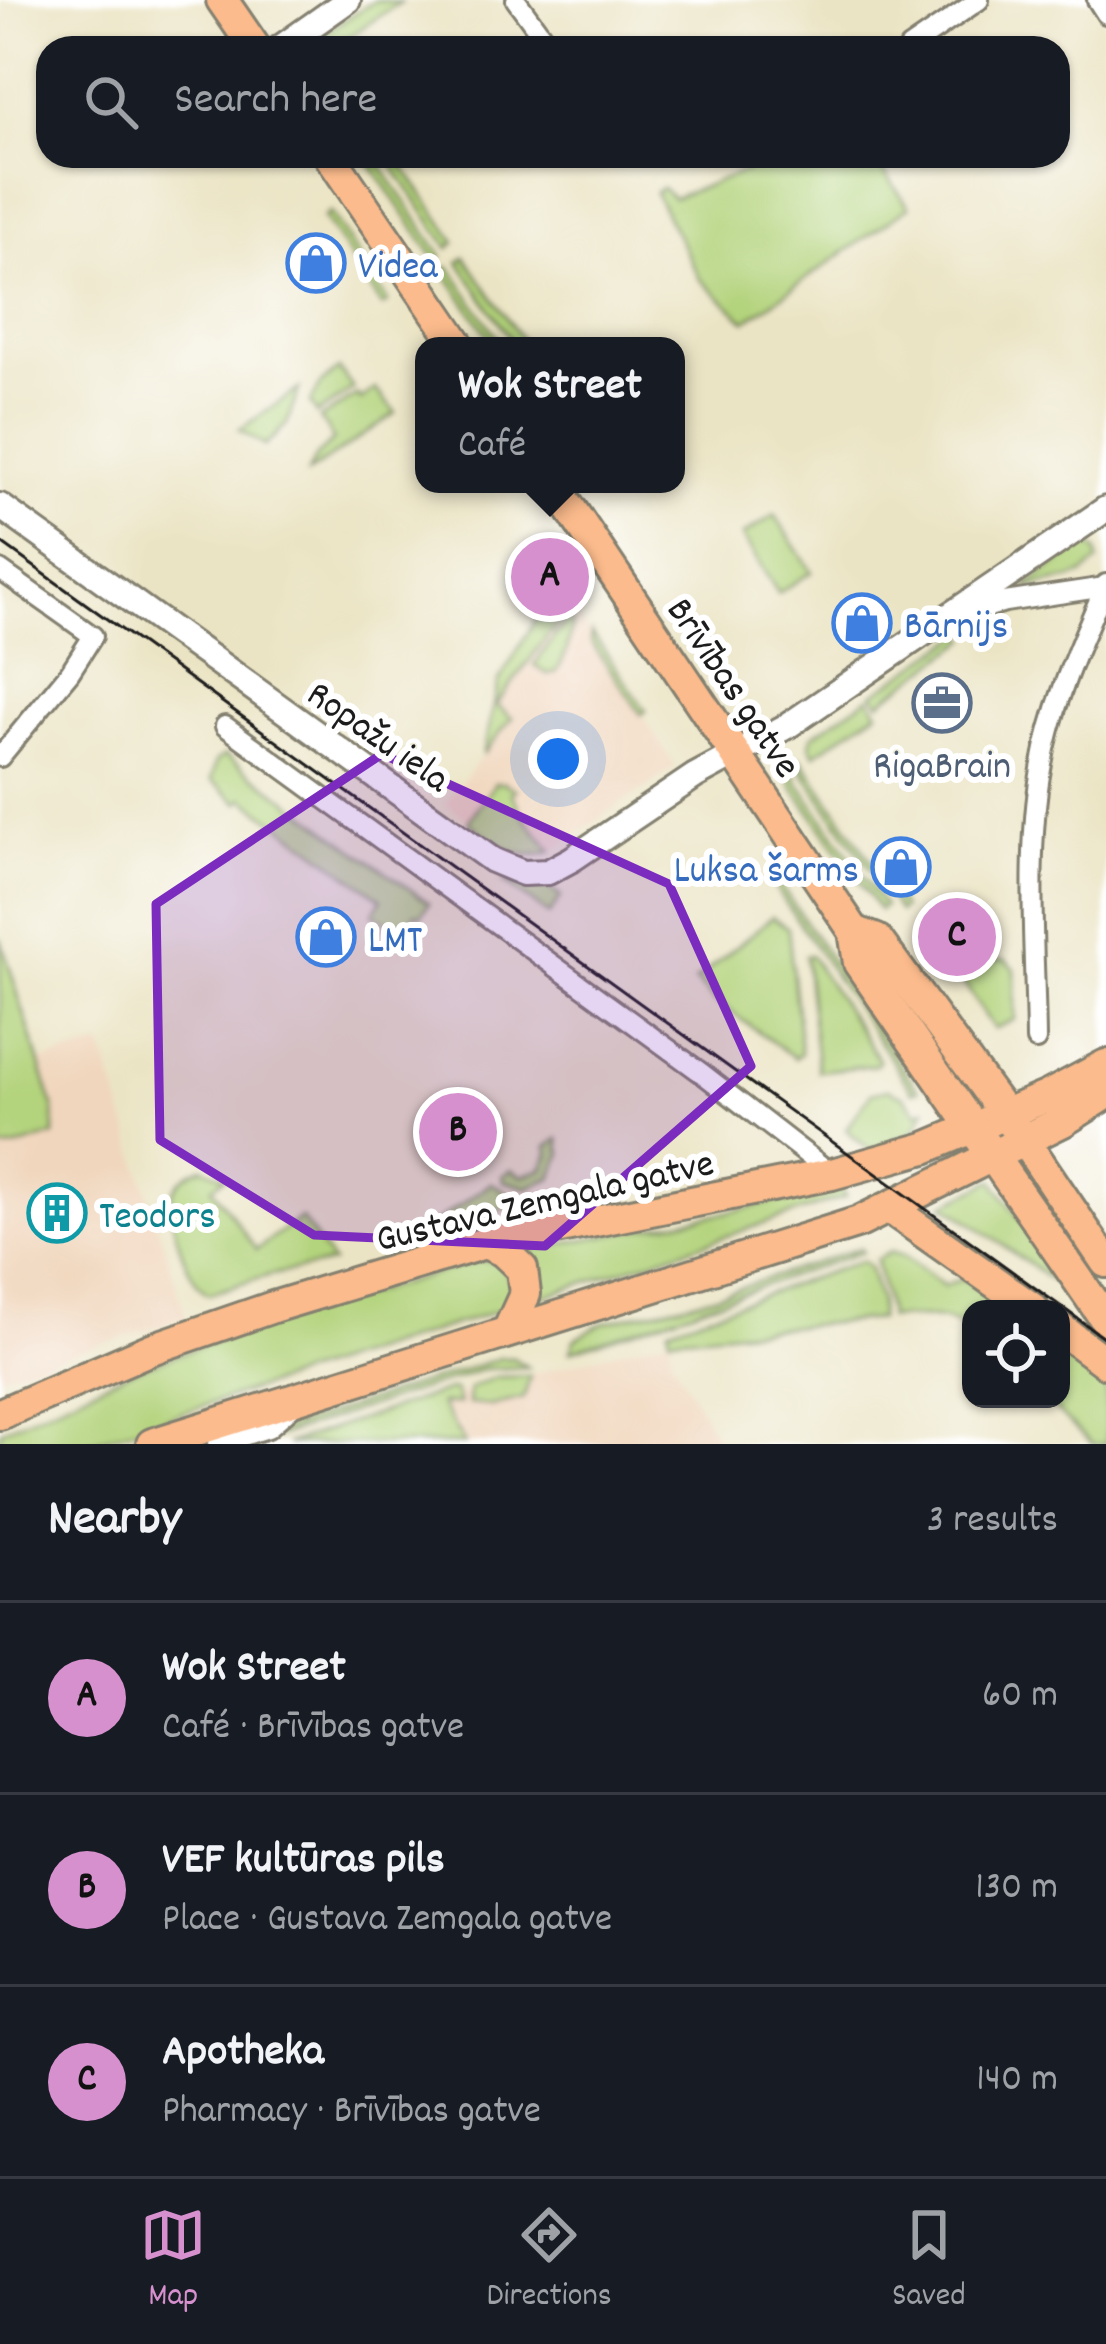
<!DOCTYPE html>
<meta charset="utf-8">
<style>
body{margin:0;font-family:Dekko,sans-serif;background:#20242c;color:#f1f3f6}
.controls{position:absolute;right:36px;bottom:36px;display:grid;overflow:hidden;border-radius:24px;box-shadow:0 3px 9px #0004}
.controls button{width:108px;height:108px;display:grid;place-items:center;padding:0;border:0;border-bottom:3px solid #363941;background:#171b24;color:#f1f3f6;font:60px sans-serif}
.you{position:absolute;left:558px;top:759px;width:42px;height:42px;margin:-30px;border:9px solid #fff;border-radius:50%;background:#1a73e8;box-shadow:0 0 0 18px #1a73e833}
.badge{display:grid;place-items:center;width:78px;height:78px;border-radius:50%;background:#d690ce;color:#111;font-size:39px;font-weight:700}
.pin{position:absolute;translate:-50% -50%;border:6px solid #fff;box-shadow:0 3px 12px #0006}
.popup{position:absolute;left:415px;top:337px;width:270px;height:156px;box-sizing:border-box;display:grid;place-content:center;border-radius:24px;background:#171b24;filter:drop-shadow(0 3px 9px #0005);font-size:39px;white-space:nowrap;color:#9ea1a6}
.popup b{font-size:45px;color:#f1f3f6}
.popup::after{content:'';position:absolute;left:50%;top:100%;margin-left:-24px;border:24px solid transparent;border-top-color:#171b24}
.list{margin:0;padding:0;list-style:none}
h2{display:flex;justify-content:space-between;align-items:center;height:156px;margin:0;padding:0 48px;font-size:51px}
h2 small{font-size:39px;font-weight:400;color:#9ea1a6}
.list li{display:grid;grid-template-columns:78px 1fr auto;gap:36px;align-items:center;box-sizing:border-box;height:192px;padding:0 48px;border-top:3px solid #363941}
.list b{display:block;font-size:45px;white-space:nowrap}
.list p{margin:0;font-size:39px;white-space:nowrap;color:#9ea1a6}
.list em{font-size:39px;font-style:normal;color:#9ea1a6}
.icon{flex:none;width:66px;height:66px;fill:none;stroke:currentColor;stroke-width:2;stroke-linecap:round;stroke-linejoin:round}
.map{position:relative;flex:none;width:1106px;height:1444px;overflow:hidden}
.search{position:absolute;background:#171b24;box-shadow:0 3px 9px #0004;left:36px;right:36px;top:36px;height:132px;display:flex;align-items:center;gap:30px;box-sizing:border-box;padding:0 42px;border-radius:36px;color:#9ea1a6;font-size:45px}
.sheet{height:732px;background:#171b24}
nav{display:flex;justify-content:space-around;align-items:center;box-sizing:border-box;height:168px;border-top:3px solid #363941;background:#171b24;font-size:33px;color:#9ea1a6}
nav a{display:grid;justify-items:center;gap:6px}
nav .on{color:#d690ce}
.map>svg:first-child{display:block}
.built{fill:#f0d6bc}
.green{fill:#b3d37b;stroke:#68784c;stroke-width:3}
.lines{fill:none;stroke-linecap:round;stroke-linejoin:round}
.minor-casing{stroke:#848070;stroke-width:24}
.tertiary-casing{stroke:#848070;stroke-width:30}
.primary-casing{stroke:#848070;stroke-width:36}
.trunk-casing{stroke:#848070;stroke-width:36}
.minor{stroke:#fff;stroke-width:18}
.tertiary{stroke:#fff;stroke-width:24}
.primary{stroke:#fbbb8c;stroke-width:30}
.trunk{stroke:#fbbb8c;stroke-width:30}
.tram{stroke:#1c1c1c;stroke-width:3}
.marked{fill:#7b2cbf;fill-opacity:0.2;stroke:#7b2cbf;stroke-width:9;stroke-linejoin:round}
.labels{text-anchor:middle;stroke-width:12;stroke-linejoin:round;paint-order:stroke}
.shop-label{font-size:39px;fill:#366cbe;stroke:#fff;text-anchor:start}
.street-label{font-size:39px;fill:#1c1c1c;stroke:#fff}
.service-label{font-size:39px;fill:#4e5e75;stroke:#fff}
.culture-label{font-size:39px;fill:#0d838f;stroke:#fff;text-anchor:start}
</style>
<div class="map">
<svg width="1106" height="1444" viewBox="0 0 1106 1444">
<rect width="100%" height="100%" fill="#fff"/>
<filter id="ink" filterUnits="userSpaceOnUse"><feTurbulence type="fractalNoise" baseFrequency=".00833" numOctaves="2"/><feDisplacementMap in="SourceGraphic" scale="24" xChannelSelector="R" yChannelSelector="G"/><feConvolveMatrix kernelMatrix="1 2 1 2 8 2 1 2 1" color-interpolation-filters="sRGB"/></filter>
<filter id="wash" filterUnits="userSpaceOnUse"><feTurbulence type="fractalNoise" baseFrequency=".004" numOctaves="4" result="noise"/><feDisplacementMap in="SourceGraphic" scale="48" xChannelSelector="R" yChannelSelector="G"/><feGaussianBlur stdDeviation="2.7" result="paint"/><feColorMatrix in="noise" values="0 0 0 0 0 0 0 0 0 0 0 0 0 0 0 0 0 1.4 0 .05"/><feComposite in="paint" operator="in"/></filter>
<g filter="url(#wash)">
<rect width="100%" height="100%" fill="#ebe4c4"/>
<g class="built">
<path d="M557 584 675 767 552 851 528 857 500 846 446 803 483 754 499 681Z"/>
<path d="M102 1046 186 1318 0 1375V1072Z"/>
<path d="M670 1337 672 1360 720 1444H465L437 1400Z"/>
</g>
<g class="green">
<path d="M375 0 401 2 332 48 323 34Z"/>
<path d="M386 156H396L456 242 449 248Z"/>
<path d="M774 156H873L909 207 746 321 700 279 655 193 662 188 673 198 760 166Z"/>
<path d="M377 160 442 256 436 260 371 165Z"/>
<path d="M330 212 388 302 382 306 324 218Z"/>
<path d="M465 257 526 346H515L459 262Z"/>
<path d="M449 266 503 346H495L443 270Z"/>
<path d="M339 369 353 389 317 414 310 403 322 383Z"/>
<path d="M299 389 287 424 265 446 239 430Z"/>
<path d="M375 389 396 413 308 473 316 456 334 440 320 419 357 395 361 400Z"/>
<path d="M775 515 812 572 778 593 742 536Z"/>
<path d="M1085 543 1096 550 1098 561 1084 574 1071 579 1024 588Z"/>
<path d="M557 584 567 602V610L496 705 512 718 483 754 499 681Z"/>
<path d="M565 622H572L567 651 557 672 547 674 534 665Z"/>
<path d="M592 633 646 711 641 714 591 642Z"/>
<path d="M963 634 968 639 880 702 873 694Z"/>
<path d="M869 697 878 711 815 754 810 745 812 736Z"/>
<path d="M789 754 798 782 884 906 879 910 792 785 786 765Z"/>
<path d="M225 755 429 903 421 916 415 913 402 940 386 928 389 923 373 913 382 899 243 798 239 803 211 780 216 761Z"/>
<path d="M800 757 903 908 899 912 802 770Z"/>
<path d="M495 783H504L516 790 511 793 519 806 517 808 552 851C517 864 495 842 468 822Z"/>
<path d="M771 876 775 877 918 1090 913 1092 771 881Z"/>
<path d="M504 882 545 885 561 897 549 915Z"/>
<path d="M772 917 788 928 801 1053 795 1058 714 1000 695 981Z"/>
<path d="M0 937 54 1109V1135L15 1148 0 1149Z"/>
<path d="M810 955 879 1060 876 1065 818 1071 805 956Z"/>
<path d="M971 959 1006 960 1015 969V1019L994 1029 956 971V963Z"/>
<path d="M888 1089 904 1096 917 1112 926 1109 912 1134 871 1151 846 1129 871 1093Z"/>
<path d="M559 1139 562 1154 552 1178 527 1188 504 1181 502 1176 511 1170 523 1176 542 1169 549 1154 547 1147Z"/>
<path d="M203 1167 225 1177 212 1187 256 1250 301 1218 332 1263 270 1275 209 1294C189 1285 169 1222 171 1199 173 1183 189 1172 203 1167Z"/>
<path d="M993 1180 1072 1295 945 1204Z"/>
<path d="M491 1183 511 1194V1206L415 1237Z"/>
<path d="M841 1185 845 1197 538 1298 524 1251 744 1209Z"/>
<path d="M860 1248 862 1252 571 1351 575 1339 602 1323 711 1297Z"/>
<path d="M890 1252 903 1256 944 1286 963 1278 1004 1309H971V1334C947 1313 919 1317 889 1318L876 1260Z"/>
<path d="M481 1260 499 1262 513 1284 503 1309 86 1444H0V1431L130 1371 236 1334Z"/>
<path d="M861 1261 869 1266 879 1301V1319L670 1337 668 1328Z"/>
<path d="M1061 1352 1106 1387V1444H1092L1044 1399H1061Z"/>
<path d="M500 1358H513L527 1367 484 1369 255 1444H237Z"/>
<path d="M530 1376 524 1398 491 1406 468 1404 469 1389 495 1377Z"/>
<path d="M449 1390 455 1391 459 1404H440L465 1444H286Z"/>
</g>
</g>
<g filter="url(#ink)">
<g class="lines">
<defs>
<g id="minor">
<path d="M516 0 551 48"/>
<path d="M1097 0 1106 14"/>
<path d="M909 48 979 0"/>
<path d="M0 570 93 636 70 672 0 757"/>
<path d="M963 615 1005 602 1105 587"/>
<path d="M225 726 703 1074 832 1174"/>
<path d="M1036 1040C1035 950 1026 857 1041 769 1052 704 1080 644 1106 584"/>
<path d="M218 1444 268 1428 293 1406"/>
</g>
<g id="tertiary">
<path d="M280 48 348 0"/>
<path d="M0 506 492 860 523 873 548 872 572 859 695 776 789 725 1106 509"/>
</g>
<g id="primary">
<path d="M891 1209 1033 1309"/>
<path d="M485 1243 503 1251 522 1269 525 1294 509 1329"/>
<path d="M1061 1329 1106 1363"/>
<path d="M0 1414 151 1349 273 1307 485 1243 832 1174 925 1148 1048 1096 1106 1065"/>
<path d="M152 1444 859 1222 1063 1121 1106 1094"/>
</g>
<g id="trunk">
<path d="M222 0 255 48"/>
<path d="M330 156 459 346"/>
<path d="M554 484 854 931 859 963 1106 1320"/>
<path d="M854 931 877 940 1024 1140 1106 1262"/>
</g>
</defs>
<use href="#minor" class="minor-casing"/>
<use href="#tertiary" class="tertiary-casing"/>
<use href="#primary" class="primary-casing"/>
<use href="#trunk" class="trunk-casing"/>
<use href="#minor" class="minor"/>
<use href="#tertiary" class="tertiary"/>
<use href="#primary" class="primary"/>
<use href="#trunk" class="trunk"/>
<path class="tram" d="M0 542 1106 1339"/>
</g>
</g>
<path class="marked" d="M382 754 669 884 751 1066 545 1246 314 1235 160 1140 156 904Z"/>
<defs>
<symbol id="shop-ring" viewBox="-11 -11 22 22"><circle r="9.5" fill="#fff" stroke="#3f7fe0" stroke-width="1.5"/><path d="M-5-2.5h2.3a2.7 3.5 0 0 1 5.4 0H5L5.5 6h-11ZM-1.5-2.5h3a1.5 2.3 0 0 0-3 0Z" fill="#3f7fe0"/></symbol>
<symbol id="office-ring" viewBox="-11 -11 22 22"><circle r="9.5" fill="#fff" stroke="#5c6f8a" stroke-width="1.5"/><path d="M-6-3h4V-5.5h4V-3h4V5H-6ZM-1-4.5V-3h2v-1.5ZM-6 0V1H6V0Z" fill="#5c6f8a"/></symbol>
<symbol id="building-ring" viewBox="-11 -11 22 22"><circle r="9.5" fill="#fff" stroke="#0f9aa8" stroke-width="1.5"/><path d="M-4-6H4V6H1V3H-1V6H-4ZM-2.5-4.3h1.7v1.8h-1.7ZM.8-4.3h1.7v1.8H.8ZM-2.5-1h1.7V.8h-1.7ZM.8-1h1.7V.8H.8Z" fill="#0f9aa8"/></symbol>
</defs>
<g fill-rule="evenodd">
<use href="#shop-ring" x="283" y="230" width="66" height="66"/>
<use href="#shop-ring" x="829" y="590" width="66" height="66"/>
<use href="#office-ring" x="909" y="670" width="66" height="66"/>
<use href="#shop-ring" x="868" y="834" width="66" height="66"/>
<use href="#shop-ring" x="293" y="904" width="66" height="66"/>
<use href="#building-ring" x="24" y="1180" width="66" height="66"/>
</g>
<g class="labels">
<g class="shop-label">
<text x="358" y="277">Videa</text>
<text x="904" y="637">Bārnijs</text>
<text x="859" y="881" text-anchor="end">Luksa šarms</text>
<text x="368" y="951">LMT</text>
</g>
<g class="street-label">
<text transform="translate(736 686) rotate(56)" y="14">Brīvības gatve</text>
<text transform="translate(380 734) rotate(35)" y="14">Ropažu iela</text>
<text transform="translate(544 1198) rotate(-13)" y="14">Gustava Zemgala gatve</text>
</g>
<g class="service-label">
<text x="942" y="777">RigaBrain</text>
</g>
<g class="culture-label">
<text x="99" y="1227">Teodors</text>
</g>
</g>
</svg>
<div class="controls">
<button><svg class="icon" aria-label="locate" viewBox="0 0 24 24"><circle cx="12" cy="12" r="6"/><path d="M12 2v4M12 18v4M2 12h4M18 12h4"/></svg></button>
</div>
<div class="you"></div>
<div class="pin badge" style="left:550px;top:577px">A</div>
<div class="popup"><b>Wok Street</b>Café</div>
<div class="pin badge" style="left:458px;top:1132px">B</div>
<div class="pin badge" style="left:957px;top:937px">C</div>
<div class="search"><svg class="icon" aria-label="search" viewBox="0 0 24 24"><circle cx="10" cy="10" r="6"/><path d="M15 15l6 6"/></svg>Search here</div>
</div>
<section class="sheet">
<h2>Nearby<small>3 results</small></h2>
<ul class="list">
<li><span class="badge">A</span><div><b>Wok Street</b><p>Café · Brīvības gatve</p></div><em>60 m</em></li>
<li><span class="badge">B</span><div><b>VEF kultūras pils</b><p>Place · Gustava Zemgala gatve</p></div><em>130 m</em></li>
<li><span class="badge">C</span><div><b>Apotheka</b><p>Pharmacy · Brīvības gatve</p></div><em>140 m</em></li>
</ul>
</section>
<nav>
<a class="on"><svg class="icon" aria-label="map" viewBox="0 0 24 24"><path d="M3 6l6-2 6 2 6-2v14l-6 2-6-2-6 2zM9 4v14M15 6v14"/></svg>Map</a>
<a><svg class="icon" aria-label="directions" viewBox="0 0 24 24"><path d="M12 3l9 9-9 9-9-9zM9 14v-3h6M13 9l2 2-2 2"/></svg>Directions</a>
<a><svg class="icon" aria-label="saved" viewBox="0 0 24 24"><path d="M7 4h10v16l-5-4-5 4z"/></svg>Saved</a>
</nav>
